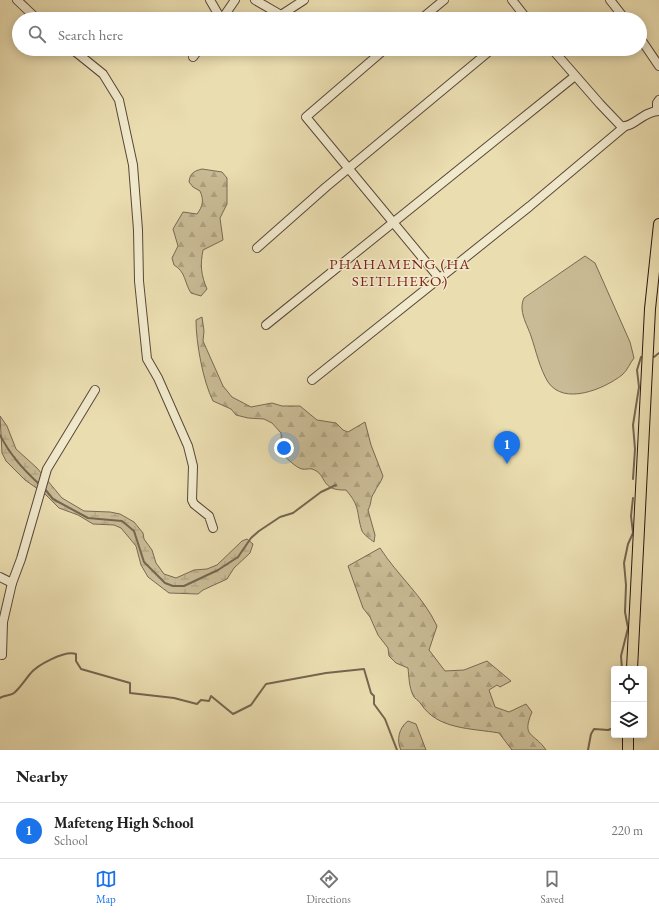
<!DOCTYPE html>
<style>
body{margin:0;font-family:"EB Garamond",serif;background:#f2f2f2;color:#222}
.controls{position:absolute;right:12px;bottom:12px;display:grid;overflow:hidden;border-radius:4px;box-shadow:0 2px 10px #0003}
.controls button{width:36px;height:36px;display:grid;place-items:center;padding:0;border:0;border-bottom:1px solid #e0e0e0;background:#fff;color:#222;font:20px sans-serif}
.you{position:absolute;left:284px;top:448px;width:14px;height:14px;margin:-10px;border:3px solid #fff;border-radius:50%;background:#1a73e8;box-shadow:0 0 0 6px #1a73e833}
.badge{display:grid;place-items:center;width:26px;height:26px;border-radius:50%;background:#1a73e8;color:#fff;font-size:13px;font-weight:700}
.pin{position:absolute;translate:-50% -33px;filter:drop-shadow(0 1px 2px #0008)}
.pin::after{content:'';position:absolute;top:21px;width:14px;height:12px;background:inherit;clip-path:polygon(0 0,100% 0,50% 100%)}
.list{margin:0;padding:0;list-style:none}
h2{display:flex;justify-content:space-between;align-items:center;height:52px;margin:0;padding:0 16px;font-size:17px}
h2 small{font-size:13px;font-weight:400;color:#767676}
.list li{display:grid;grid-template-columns:26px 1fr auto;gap:12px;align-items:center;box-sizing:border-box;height:56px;padding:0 16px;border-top:1px solid #e0e0e0}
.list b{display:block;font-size:15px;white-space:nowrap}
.list p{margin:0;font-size:13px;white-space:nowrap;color:#767676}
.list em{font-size:13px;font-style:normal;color:#767676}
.icon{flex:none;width:22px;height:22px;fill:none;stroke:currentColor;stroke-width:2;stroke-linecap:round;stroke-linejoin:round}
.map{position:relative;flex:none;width:659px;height:750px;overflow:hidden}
.search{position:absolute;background:#fff;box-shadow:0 2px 10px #0003;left:12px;right:12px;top:12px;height:44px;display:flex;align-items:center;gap:10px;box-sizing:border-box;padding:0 14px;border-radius:22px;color:#767676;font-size:15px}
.sheet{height:108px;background:#fff}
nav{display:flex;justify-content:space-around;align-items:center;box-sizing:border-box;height:56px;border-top:1px solid #e0e0e0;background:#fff;font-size:11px;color:#767676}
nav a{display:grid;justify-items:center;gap:2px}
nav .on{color:#1a73e8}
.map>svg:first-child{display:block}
.grass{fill:#c9bb95;stroke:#786953}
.forest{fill:url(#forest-firs);stroke:#786953}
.wetland{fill:url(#wetland-marsh);stroke:#786953}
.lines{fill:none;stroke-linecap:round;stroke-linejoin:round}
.stream{stroke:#746650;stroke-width:2}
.minor-casing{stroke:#584839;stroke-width:10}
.major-casing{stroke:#271711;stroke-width:12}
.minor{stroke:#f1e9cc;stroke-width:8}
.major{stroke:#eaddb0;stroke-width:10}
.labels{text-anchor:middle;stroke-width:3;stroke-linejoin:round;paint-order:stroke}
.neighbourhood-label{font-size:15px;letter-spacing:1px;fill:#7a1f14;stroke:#f1e9cc}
</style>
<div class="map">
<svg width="659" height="750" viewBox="0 0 659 750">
<defs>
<pattern id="forest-firs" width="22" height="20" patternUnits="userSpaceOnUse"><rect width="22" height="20" fill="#c9bb95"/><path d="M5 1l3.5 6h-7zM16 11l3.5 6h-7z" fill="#ada07f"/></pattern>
<pattern id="wetland-marsh" width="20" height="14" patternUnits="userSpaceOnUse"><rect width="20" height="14" fill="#c9bb95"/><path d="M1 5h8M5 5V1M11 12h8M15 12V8" fill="none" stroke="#ada07f"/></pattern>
</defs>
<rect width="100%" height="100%" fill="#eaddb0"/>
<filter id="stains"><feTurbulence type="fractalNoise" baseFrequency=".005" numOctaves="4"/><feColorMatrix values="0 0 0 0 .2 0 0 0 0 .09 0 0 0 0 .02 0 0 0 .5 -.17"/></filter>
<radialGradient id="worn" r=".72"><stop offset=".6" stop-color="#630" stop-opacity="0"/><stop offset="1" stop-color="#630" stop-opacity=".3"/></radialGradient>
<path class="grass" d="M585 256 595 263 630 342 634 358C630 363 627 371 622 375 604 389 564 406 548 382 540 369 536 351 531 336 527 324 518 311 524 298Z"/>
<g class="forest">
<path d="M202 169 222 172 227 178V204L220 218 223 240 203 250C200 265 201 275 207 289L201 296 191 293C184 282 186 272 174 265L172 258 178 246 173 229 183 212 197 214C203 206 204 200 200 191L193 187 189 182C190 173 194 171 202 169Z"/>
<path d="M202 317 204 331 203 341 223 386 232 397 251 407 272 403 282 406H300L317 420 336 423 343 430 348 432 365 422 371 445 383 476C381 483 377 486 374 493 370 498 372 503 368 510L375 535 374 542C370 539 364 535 362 531 356 513 361 507 346 490 319 491 328 474 312 469 309 468 305 470 302 469 295 467 288 459 282 454L281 433 272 423 264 419 248 418 236 415 231 409 213 401C203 381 196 343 196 320Z"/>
<path d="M380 548C398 576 423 596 437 626L429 650 445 671 464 670 487 661 511 681 500 687 497 685 489 690 495 707 509 712 526 704 532 712C521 738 534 732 546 750H512L499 733C471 728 438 730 421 704 419 700 414 699 413 695 409 687 409 677 408 668L396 663 389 656 388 648 378 635 370 617 363 608 348 566Z"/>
<path d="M408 721 416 724 426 750H401C396 741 399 727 408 721Z"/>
</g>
<path class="wetland" d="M0 416 7 426 16 449 37 468 62 498 84 511 110 512 120 514 134 522 143 533 144 539 152 550 156 563 164 574 176 578 194 570 207 569 217 565 242 541 247 539 253 544 250 553 234 568 227 579 203 590 198 594 169 593 148 577 141 565 136 546 121 528 114 525 93 524 78 515 59 508 45 494 25 480 6 461 2 453Z"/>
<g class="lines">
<g class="stream">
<path d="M654 357 659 353"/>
<path d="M0 435C10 455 23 469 39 484"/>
<path d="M633 479 635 449 633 425 639 387 637 370 641 357"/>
<path d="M44 488 53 499 88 518 122 521 134 531 144 562 165 583 173 586H184L218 570 238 557 251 538 259 531 280 517 293 513 321 492 336 485"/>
<path d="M622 669 621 656 628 628 625 612 626 585 624 563 628 544 633 533 631 516 633 498"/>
<path d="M0 698C4 695 10 696 14 693 20 688 25 680 30 674 37 665 65 650 76 654V661L81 669 130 683V693L174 698 197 704 201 700 209 701 211 696 233 714 251 705 266 684 326 673 364 669 371 693 374 696V704L385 719 397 750"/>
<path d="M588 750 591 734 594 729 608 730 614 728"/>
</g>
<defs>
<g id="minor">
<path d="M17 0 37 19"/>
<path d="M210 0 221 19"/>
<path d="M255 0 281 15 304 0"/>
<path d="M512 0 527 19"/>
<path d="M610 0 625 19"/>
<path d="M222 19 235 0"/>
<path d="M421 19 444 0"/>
<path d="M640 38 659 66"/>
<path d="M72 49 103 74 119 100 133 165 138 230 139 281 147 359 158 378 188 446 193 466 192 500 194 504 209 516 213 528"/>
<path d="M385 49 306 117 440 279"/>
<path d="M552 49 600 104 621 126C632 129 643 111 659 111"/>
<path d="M193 57 199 49"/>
<path d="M657 111V103L659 100"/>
<path d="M257 248 326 187 492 49"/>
<path d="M266 325 575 76"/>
<path d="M312 380 530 206 624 127"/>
<path d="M0 577 12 583"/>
<path d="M2 655 3 622 12 583 21 559 47 469 95 390"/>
</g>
<g id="major">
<path d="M632 669 650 309 659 224"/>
<path d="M628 750V735"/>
</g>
</defs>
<use href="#minor" class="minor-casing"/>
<use href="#major" class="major-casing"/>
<use href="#minor" class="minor"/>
<use href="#major" class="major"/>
</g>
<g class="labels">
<g class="neighbourhood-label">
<text x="400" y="269">PHAHAMENG (HA<tspan x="400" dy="17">SEITLHEKO)</tspan></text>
</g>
</g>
<rect width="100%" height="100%" filter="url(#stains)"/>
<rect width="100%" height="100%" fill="url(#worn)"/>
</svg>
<div class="controls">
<button><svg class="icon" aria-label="locate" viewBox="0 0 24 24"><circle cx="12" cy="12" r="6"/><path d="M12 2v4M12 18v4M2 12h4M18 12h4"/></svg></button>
<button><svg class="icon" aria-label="layers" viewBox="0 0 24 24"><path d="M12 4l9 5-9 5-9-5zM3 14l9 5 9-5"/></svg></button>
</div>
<div class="you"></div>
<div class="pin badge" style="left:507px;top:464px">1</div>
<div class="search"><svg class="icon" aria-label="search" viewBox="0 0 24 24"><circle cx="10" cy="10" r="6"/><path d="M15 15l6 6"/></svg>Search here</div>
</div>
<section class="sheet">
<h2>Nearby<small></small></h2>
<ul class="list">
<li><span class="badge">1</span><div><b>Mafeteng High School</b><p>School</p></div><em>220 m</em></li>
</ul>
</section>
<nav>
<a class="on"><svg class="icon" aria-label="map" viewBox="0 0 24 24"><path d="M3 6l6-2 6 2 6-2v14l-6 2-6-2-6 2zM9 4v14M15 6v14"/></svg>Map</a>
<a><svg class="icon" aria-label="directions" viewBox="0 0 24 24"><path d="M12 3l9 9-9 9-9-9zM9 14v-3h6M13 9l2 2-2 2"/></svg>Directions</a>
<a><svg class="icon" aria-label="saved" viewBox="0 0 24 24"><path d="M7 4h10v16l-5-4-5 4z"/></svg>Saved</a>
</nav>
